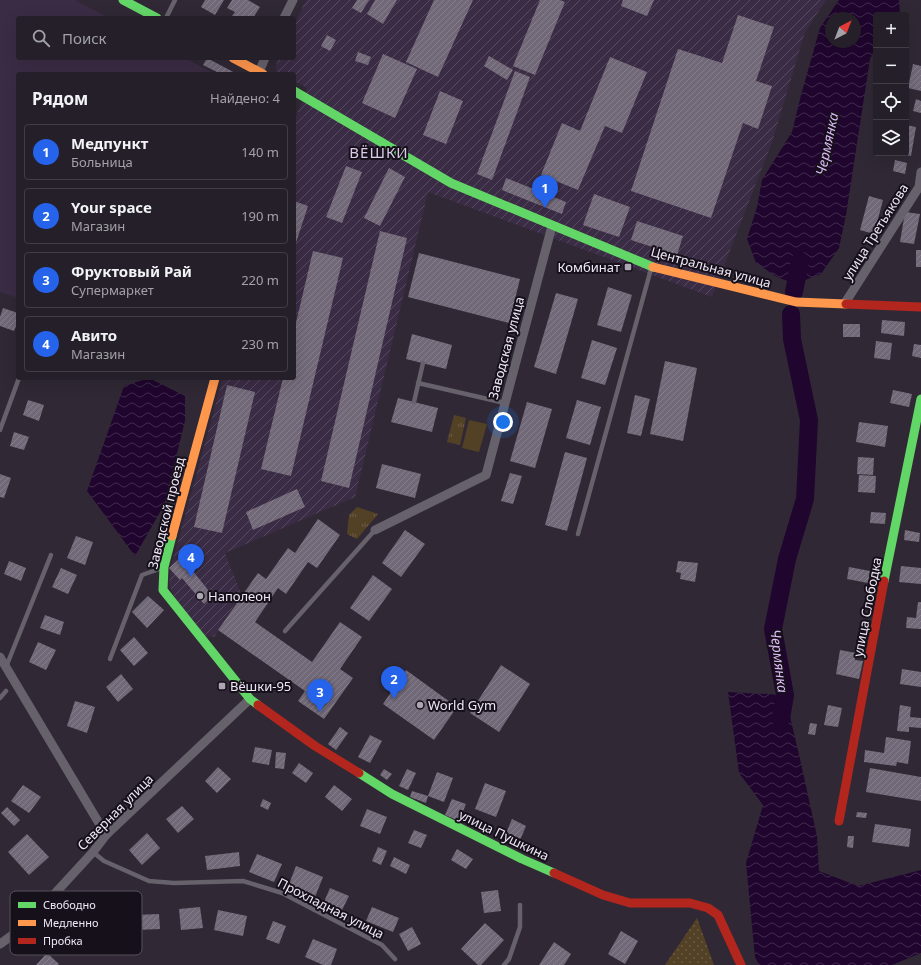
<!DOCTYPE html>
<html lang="ru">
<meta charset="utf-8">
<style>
body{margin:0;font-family:"Noto Sans",sans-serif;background:#302c34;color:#f1f3f6}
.controls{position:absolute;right:12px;top:12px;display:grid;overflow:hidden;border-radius:4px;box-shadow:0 4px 16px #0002}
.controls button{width:36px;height:36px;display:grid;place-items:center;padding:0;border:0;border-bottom:1px solid #413d45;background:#241f28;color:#f1f3f6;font:20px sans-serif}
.compass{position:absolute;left:825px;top:12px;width:36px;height:36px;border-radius:50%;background:#241f28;box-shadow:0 4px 16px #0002;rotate:42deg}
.you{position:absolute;left:503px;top:422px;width:14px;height:14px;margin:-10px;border:3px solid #fff;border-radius:50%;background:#1a73e8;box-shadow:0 0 0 6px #1a73e833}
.badge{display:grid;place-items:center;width:26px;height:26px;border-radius:50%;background:#2563eb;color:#fff;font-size:13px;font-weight:700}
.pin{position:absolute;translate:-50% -33px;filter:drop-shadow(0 1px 2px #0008)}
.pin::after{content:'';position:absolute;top:21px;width:14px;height:12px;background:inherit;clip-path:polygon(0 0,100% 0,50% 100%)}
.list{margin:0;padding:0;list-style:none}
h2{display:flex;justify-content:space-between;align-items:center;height:52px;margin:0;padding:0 16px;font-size:17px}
h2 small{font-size:13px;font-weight:400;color:#a3a2a8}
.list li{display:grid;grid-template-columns:26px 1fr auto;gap:12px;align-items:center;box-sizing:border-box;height:56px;margin:0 8px 8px;padding:0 8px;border:1px solid #413d45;border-radius:4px}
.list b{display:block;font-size:15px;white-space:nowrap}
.list p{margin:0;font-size:13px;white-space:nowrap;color:#a3a2a8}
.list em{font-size:13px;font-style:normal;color:#a3a2a8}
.icon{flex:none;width:22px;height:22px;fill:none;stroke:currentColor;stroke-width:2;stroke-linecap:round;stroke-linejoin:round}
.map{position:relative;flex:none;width:921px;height:965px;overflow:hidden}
.search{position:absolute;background:#241f28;box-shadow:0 4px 16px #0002;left:16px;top:16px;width:280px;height:44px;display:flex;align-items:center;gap:10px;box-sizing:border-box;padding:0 14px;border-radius:4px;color:#a3a2a8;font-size:15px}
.panel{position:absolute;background:#241f28;box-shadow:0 4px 16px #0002;left:16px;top:72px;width:280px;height:308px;border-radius:4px}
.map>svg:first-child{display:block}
.built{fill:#3b2c45}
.industrial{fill:url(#industrial-furrows)}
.grass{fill:url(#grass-dots)}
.park{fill:url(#park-tufts)}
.pitch{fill:#534125}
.water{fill:url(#water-waves);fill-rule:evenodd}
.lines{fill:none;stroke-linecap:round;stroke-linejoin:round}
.river{stroke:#20062e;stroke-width:18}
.building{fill:url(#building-hatch)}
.lane{stroke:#66616b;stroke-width:4.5}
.street{stroke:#66616b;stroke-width:9}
.fast{stroke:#63d668;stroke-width:9}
.slow{stroke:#ff974d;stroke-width:9}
.jam{stroke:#b3261e;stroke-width:9}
.poi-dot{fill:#ada5b3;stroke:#16101a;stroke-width:1.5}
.labels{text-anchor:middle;stroke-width:4;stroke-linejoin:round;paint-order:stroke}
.street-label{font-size:13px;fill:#f0e8f7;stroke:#16101a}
.poi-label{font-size:13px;fill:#f0e8f7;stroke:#16101a;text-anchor:start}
.water-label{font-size:14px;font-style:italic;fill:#dcb9f6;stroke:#16101a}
.quarter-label{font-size:15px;letter-spacing:1px;fill:#dbcbe8;stroke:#16101a}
.key{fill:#16101a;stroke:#57515c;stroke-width:1}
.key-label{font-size:11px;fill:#f0e8f7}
</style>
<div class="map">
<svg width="921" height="965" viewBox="0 0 921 965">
<defs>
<pattern id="industrial-furrows" width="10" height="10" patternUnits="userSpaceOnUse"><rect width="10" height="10" fill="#3b2c45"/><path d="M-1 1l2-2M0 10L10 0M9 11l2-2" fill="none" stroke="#584b61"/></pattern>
<pattern id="grass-dots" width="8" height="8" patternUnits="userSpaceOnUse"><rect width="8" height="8" fill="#534125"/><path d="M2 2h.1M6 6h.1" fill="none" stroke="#6c5c45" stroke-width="1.8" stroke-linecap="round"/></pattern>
<pattern id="park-tufts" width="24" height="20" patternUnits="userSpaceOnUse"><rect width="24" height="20" fill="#534125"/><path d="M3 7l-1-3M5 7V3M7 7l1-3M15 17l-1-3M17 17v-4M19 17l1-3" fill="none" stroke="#6c5c45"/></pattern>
<pattern id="water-waves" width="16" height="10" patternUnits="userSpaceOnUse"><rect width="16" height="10" fill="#20062e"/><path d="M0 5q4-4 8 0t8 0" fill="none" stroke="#412a4d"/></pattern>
<pattern id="building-hatch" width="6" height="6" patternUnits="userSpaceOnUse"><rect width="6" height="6" fill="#716878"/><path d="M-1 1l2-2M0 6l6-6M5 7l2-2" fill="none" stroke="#867e8c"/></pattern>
</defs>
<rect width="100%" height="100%" fill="#302935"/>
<path class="built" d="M0 0H75L109 18H18V58H185L215 74H18V298L0 292Z"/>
<path class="industrial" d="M306 0H826L805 32 772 142 712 297 428 192 355 497 225 553 241 594 214 637 203 636 179 608 169 584 171 567 223 378H294V122L307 88 294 81V74H282L276 71V65L279 58H294V26Z"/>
<path class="grass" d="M697 918 714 965H665Z"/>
<g class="park">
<path d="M454 415 466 418 460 445 447 442Z"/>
<path d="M357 507 378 514 357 539 347 534 349 515Z"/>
</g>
<path class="pitch" d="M469 420 487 424 479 452 462 448Z"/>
<g class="water">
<path d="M839 0H899L900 15H876V47L870 59 846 215 839 248 821 274 795 284 777 277 756 263 747 239 757 207 762 180 792 132 801 95 820 28ZM831 18H855V42H831Z"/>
<path d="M149 378 185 396V421L164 505 135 556 87 491 124 386Z"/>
<path d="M728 692 785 695 800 759 817 836 819 871 858 886 921 870V953L892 965H759L755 957 746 863 763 805 739 773Z"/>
</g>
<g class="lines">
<g class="river">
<path d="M794 292 800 261"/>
<path d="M781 719 785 695 773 629 787 559 805 499 809 420 792 339 791 314"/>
</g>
</g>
<g class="building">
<path d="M205 0H224L215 15 201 7Z"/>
<path d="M232 0H248L260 7 253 18H237L232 16 235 12 227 8Z"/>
<path d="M357 0H369L361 13 352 8Z"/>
<path d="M375 0H397L383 24 367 14Z"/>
<path d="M434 0H473L438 77 406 62Z"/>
<path d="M540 0H560L565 2 535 75 513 66Z"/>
<path d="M623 0H654L647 16 621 6Z"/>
<path d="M738 15 774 27 756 81 772 86 758 129 743 123 711 218 631 191 678 49 722 63Z"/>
<path d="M327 35 336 40 330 51 321 46Z"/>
<path d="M358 52 371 57 368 65 355 61Z"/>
<path d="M383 54 417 69 395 118 362 103Z"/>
<path d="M489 56 513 70 507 80 484 66Z"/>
<path d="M610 57 647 72 622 133 605 126 578 190 541 175 562 123 580 131Z"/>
<path d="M207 58 237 74H221L203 65Z"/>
<path d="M913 64 921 66V91L908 88Z"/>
<path d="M515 71 530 77 492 180 477 174Z"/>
<path d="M440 91 463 101 446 144 423 135Z"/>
<path d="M916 99 921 101V113L913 111Z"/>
<path d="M906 125 916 127 911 156 901 154 906 153Z"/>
<path d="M895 160 907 163 905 174 893 171Z"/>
<path d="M346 166 362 172 342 223 326 217Z"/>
<path d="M389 168 405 177 380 226 364 218Z"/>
<path d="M506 178 566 202 562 214 502 190Z"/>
<path d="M594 194 630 207 619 237 583 225Z"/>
<path d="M869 196 883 200 874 234 860 230Z"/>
<path d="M294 201 308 206 294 249Z"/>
<path d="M905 212 920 214 914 244 900 242Z"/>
<path d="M637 221 683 236 677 255 631 240Z"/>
<path d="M380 231 407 238 349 488 321 481Z"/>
<rect x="916" y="250" width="5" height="17"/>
<path d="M313 251 343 258 291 476 261 469 283 378H294V331Z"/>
<path d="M419 253 520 279 509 323 408 297Z"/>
<path d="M608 287 632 295 621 332 597 325Z"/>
<path d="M556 293 578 299 556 374 534 367Z"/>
<path d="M3 308 18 313V321L14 331 0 326V317Z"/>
<path d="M882 320 905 322 904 336 881 333Z"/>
<rect x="843" y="324" width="17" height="13"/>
<path d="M412 334 452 345 446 369 406 359Z"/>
<path d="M592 340 617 348 605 385 581 378Z"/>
<path d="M876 341 892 343 890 360 874 358Z"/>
<path d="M914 344 921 345V358L912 356Z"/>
<path d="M665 361 697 368 683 441 650 434Z"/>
<path d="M227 385 255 392 222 533 194 527Z"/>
<path d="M893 390 912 394 909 407 890 403Z"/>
<path d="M635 395 650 399 641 436 627 433Z"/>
<path d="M398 398 438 408 432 432 391 422Z"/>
<path d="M28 400 44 405 39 421 23 415Z"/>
<path d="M577 400 601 407 590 445 566 438Z"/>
<path d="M527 402 552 409 535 468 510 461Z"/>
<path d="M859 422 888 426 885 447 856 442Z"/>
<path d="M14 432 29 437 24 450 10 446Z"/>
<path d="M565 452 587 458 567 531 545 525Z"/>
<path d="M858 457 874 458 873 475 857 474Z"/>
<path d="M382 464 421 474 415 498 376 488Z"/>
<path d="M510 473 522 476 513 504 501 501Z"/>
<path d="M0 474 11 478 4 498 0 497Z"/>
<path d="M859 475 876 476 875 493 858 492Z"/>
<path d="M297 489 305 507 253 530 246 512Z"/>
<path d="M871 512 886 513 885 524 870 523Z"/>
<path d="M318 519 340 535 317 568 308 562 286 594 278 588 255 622 312 662 340 622 362 637 340 669 353 678 324 719 298 701 305 691 218 630 258 573 266 579 288 548 295 553Z"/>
<path d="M405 530 425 544 401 577 382 563Z"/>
<path d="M905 530 920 533 919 542 904 540Z"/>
<path d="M76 536 93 542 85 565 67 558Z"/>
<path d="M193 546 204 558 184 576 192 570 213 596 204 604 182 578 180 580 169 568Z"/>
<path d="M9 561 26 568 21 581 4 574Z"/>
<path d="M678 561 698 563 695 582 680 579 681 573 676 572Z"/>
<path d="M901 566 921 568V584L899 582Z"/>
<path d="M849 567 870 571 868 583 847 579Z"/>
<path d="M61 568 77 575 68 594 52 587Z"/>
<path d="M373 575 392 589 369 621 350 608Z"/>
<path d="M148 596 164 610 147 628 132 612Z"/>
<path d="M918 602H921V629L906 628 907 617 916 618Z"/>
<path d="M45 615 64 622 60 635 40 628Z"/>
<path d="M134 637 148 653 134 666 120 650Z"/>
<path d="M38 642 56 650 46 670 29 662Z"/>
<path d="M840 650 856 653 855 660 863 661 859 679 836 674Z"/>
<path d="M501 665 530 684 499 732 470 713Z"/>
<path d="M902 669 921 672V687L900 684Z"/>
<path d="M406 670 457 707 434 740 383 704Z"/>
<path d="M121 674 133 689 118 702 106 687Z"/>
<path d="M75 701 95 707 87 733 67 726Z"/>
<path d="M828 705 842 708 838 727 824 725Z"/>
<path d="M900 705 911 707 910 717 921 718V728L909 727V732L897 731Z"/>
<path d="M810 723 817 724 815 735 808 734Z"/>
<path d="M340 727 348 733 336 750 328 744Z"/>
<path d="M370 735 382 741 370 763 358 757Z"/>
<path d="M886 737 911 741 908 764 897 762 896 766 864 762 865 750 884 753Z"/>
<path d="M255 747 272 750 269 765 252 762Z"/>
<path d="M276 752 286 753 284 769 275 768Z"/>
<path d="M299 763 313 773 306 783 292 773Z"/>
<path d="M218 767 231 779 217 793 205 781Z"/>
<path d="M870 768 921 777V801L866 792Z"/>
<path d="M384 769 392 774 387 780 380 775Z"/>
<path d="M407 769 416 773 408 790 399 786Z"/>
<path d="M437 772 453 778 444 802 428 796Z"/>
<path d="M485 783 506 791 496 817 475 809Z"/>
<path d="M23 785 41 797 29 813 11 801Z"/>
<path d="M334 785 352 799 342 811 325 797Z"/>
<path d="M412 791 428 796 426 803 410 797Z"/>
<path d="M263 799 271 803 268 810 260 806Z"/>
<path d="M452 799 466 804 459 821 445 815Z"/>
<path d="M182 806 194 819 178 833 166 819Z"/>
<path d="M7 807 20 820 14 826 1 813Z"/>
<path d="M367 809 387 817 380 834 360 826Z"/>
<path d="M857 812 867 813 866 818 856 817Z"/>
<path d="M512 819 526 826 518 845 504 838Z"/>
<path d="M875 824 911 829 909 847 872 842Z"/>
<path d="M414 830 427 835 421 848 408 843Z"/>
<path d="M147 833 160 848 142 865 129 850Z"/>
<path d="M27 834 49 857 29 875 8 852Z"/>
<path d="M848 836H854L853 848 847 847Z"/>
<path d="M378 847 387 851 381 865 372 861Z"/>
<path d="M457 849 473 859 466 869 451 860Z"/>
<path d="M239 852 240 866 207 870 205 856Z"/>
<path d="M257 854 282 864 274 882 249 872Z"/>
<path d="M394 857 410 865 406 874 390 866Z"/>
<path d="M296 866 323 877 313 902 286 892Z"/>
<path d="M330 888 349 896 342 910 324 902Z"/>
<path d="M498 890 501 911 484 913 481 892Z"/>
<path d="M200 907 203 928 181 930 179 909Z"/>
<path d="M372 907 399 918 393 932 366 921Z"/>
<path d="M218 910 247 916 243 936 214 930Z"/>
<path d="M159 914 160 929 136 930 135 915Z"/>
<path d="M273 921 286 926 279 944 266 939Z"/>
<path d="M485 923 504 940 481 965H478L461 949Z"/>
<path d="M412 927 421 944 408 951 399 934Z"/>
<path d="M621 931 638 941 625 964 608 954Z"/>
<path d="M313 939 337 949 331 965H323L305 957Z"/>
<path d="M554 942 571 954 564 965H539Z"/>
<path d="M47 953 59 964 58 965H36Z"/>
</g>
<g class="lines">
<g class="lane">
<path d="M166 18 175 0"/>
<path d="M418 383 505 403"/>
<path d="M414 402 423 363"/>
<path d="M0 430 19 378"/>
<path d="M578 534 651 269"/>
<path d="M285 631 375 530"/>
<path d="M110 659 142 575 162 568"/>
<path d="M6 667 51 555"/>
<path d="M0 698 6 691"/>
<path d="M93 852 104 861 149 881 174 883 243 881 282 893 382 945 395 959"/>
<path d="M504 965 509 959 520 927V905"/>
</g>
<g class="street">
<path d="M284 18 293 0"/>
<path d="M259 72 265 58"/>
<path d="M845 303 919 187 921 172"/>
<path d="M375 530 486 475 552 226"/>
<path d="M0 657 106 835"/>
<path d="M0 944 25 926 93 852 106 835 250 699"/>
</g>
<g class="fast">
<path d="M123 0 157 18"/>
<path d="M294 91 451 183 653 267"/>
<path d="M172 536 164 567 163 590 250 699 258 705"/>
<path d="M884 581 921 399"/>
<path d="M359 773 392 794 522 859 554 873"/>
</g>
<g class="slow">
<path d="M233 58 263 74"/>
<path d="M653 267 796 302 846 304"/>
<path d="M172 536 215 378"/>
</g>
<g class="jam">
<path d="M846 304 921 307"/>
<path d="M258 705 315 746 359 773"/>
<path d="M839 821 884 581"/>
<path d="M554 873 603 895 630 903H690L708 908 718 915 741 965"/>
</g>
</g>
<g class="poi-dot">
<rect x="624" y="263" width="8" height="8" rx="2"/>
<circle cx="200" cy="596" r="4"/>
<rect x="218" y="682" width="8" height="8" rx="2"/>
<circle cx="420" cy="705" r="4"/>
</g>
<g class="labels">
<g class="street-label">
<text transform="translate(875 232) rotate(-58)" y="5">улица Третьякова</text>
<text transform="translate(711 267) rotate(15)" y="5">Центральная улица</text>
<text transform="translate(506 348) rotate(-75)" y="5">Заводская улица</text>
<text transform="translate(166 513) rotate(-76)" y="5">Заводской проезд</text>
<text transform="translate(867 607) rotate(-79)" y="5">улица Слободка</text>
<text transform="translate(115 812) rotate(-45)" y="5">Северная улица</text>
<text transform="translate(504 835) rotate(26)" y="5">улица Пушкина</text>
<text transform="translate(331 908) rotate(27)" y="5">Прохладная улица</text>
</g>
<g class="poi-label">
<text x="620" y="272" text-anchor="end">Комбинат</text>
<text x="208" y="601">Наполеон</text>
<text x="230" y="691">Вёшки-95</text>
<text x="428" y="710">World Gym</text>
</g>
<g class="water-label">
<text transform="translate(827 144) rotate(-78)" y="5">Чермянка</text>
<text transform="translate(779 661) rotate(83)" y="5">Чермянка</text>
</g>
<g class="quarter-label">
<text x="379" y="158">ВЁШКИ</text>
</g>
</g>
<rect x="10" y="891" width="132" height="64" rx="6" class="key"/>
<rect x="18" y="902" width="18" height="6" fill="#63d668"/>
<rect x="18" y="920" width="18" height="6" fill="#ff974d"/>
<rect x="18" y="938" width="18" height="6" fill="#b3261e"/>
<g class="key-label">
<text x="43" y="909">Свободно</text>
<text x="43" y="927">Медленно</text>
<text x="43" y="945">Пробка</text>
</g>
</svg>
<div class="controls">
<button>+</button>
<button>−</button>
<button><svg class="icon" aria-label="locate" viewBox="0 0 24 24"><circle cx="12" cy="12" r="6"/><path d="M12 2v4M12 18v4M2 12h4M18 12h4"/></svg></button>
<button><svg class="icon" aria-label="layers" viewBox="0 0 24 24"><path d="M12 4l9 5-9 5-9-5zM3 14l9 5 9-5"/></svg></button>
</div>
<svg class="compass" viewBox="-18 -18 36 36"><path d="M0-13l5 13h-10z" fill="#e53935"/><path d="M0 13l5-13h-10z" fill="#a3a2a8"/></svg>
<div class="you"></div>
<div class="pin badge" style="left:545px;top:208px">1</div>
<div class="pin badge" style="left:394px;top:699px">2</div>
<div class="pin badge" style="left:320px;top:712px">3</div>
<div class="pin badge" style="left:191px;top:577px">4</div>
<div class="search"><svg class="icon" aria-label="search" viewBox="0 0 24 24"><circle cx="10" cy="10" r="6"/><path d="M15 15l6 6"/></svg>Поиск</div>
<section class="panel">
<h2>Рядом<small>Найдено: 4</small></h2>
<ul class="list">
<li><span class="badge">1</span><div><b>Медпункт</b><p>Больница</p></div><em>140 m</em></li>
<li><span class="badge">2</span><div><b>Your space</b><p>Магазин</p></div><em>190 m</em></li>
<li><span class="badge">3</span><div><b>Фруктовый Рай</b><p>Супермаркет</p></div><em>220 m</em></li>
<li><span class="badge">4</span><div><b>Авито</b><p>Магазин</p></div><em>230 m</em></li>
</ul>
</section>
</div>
